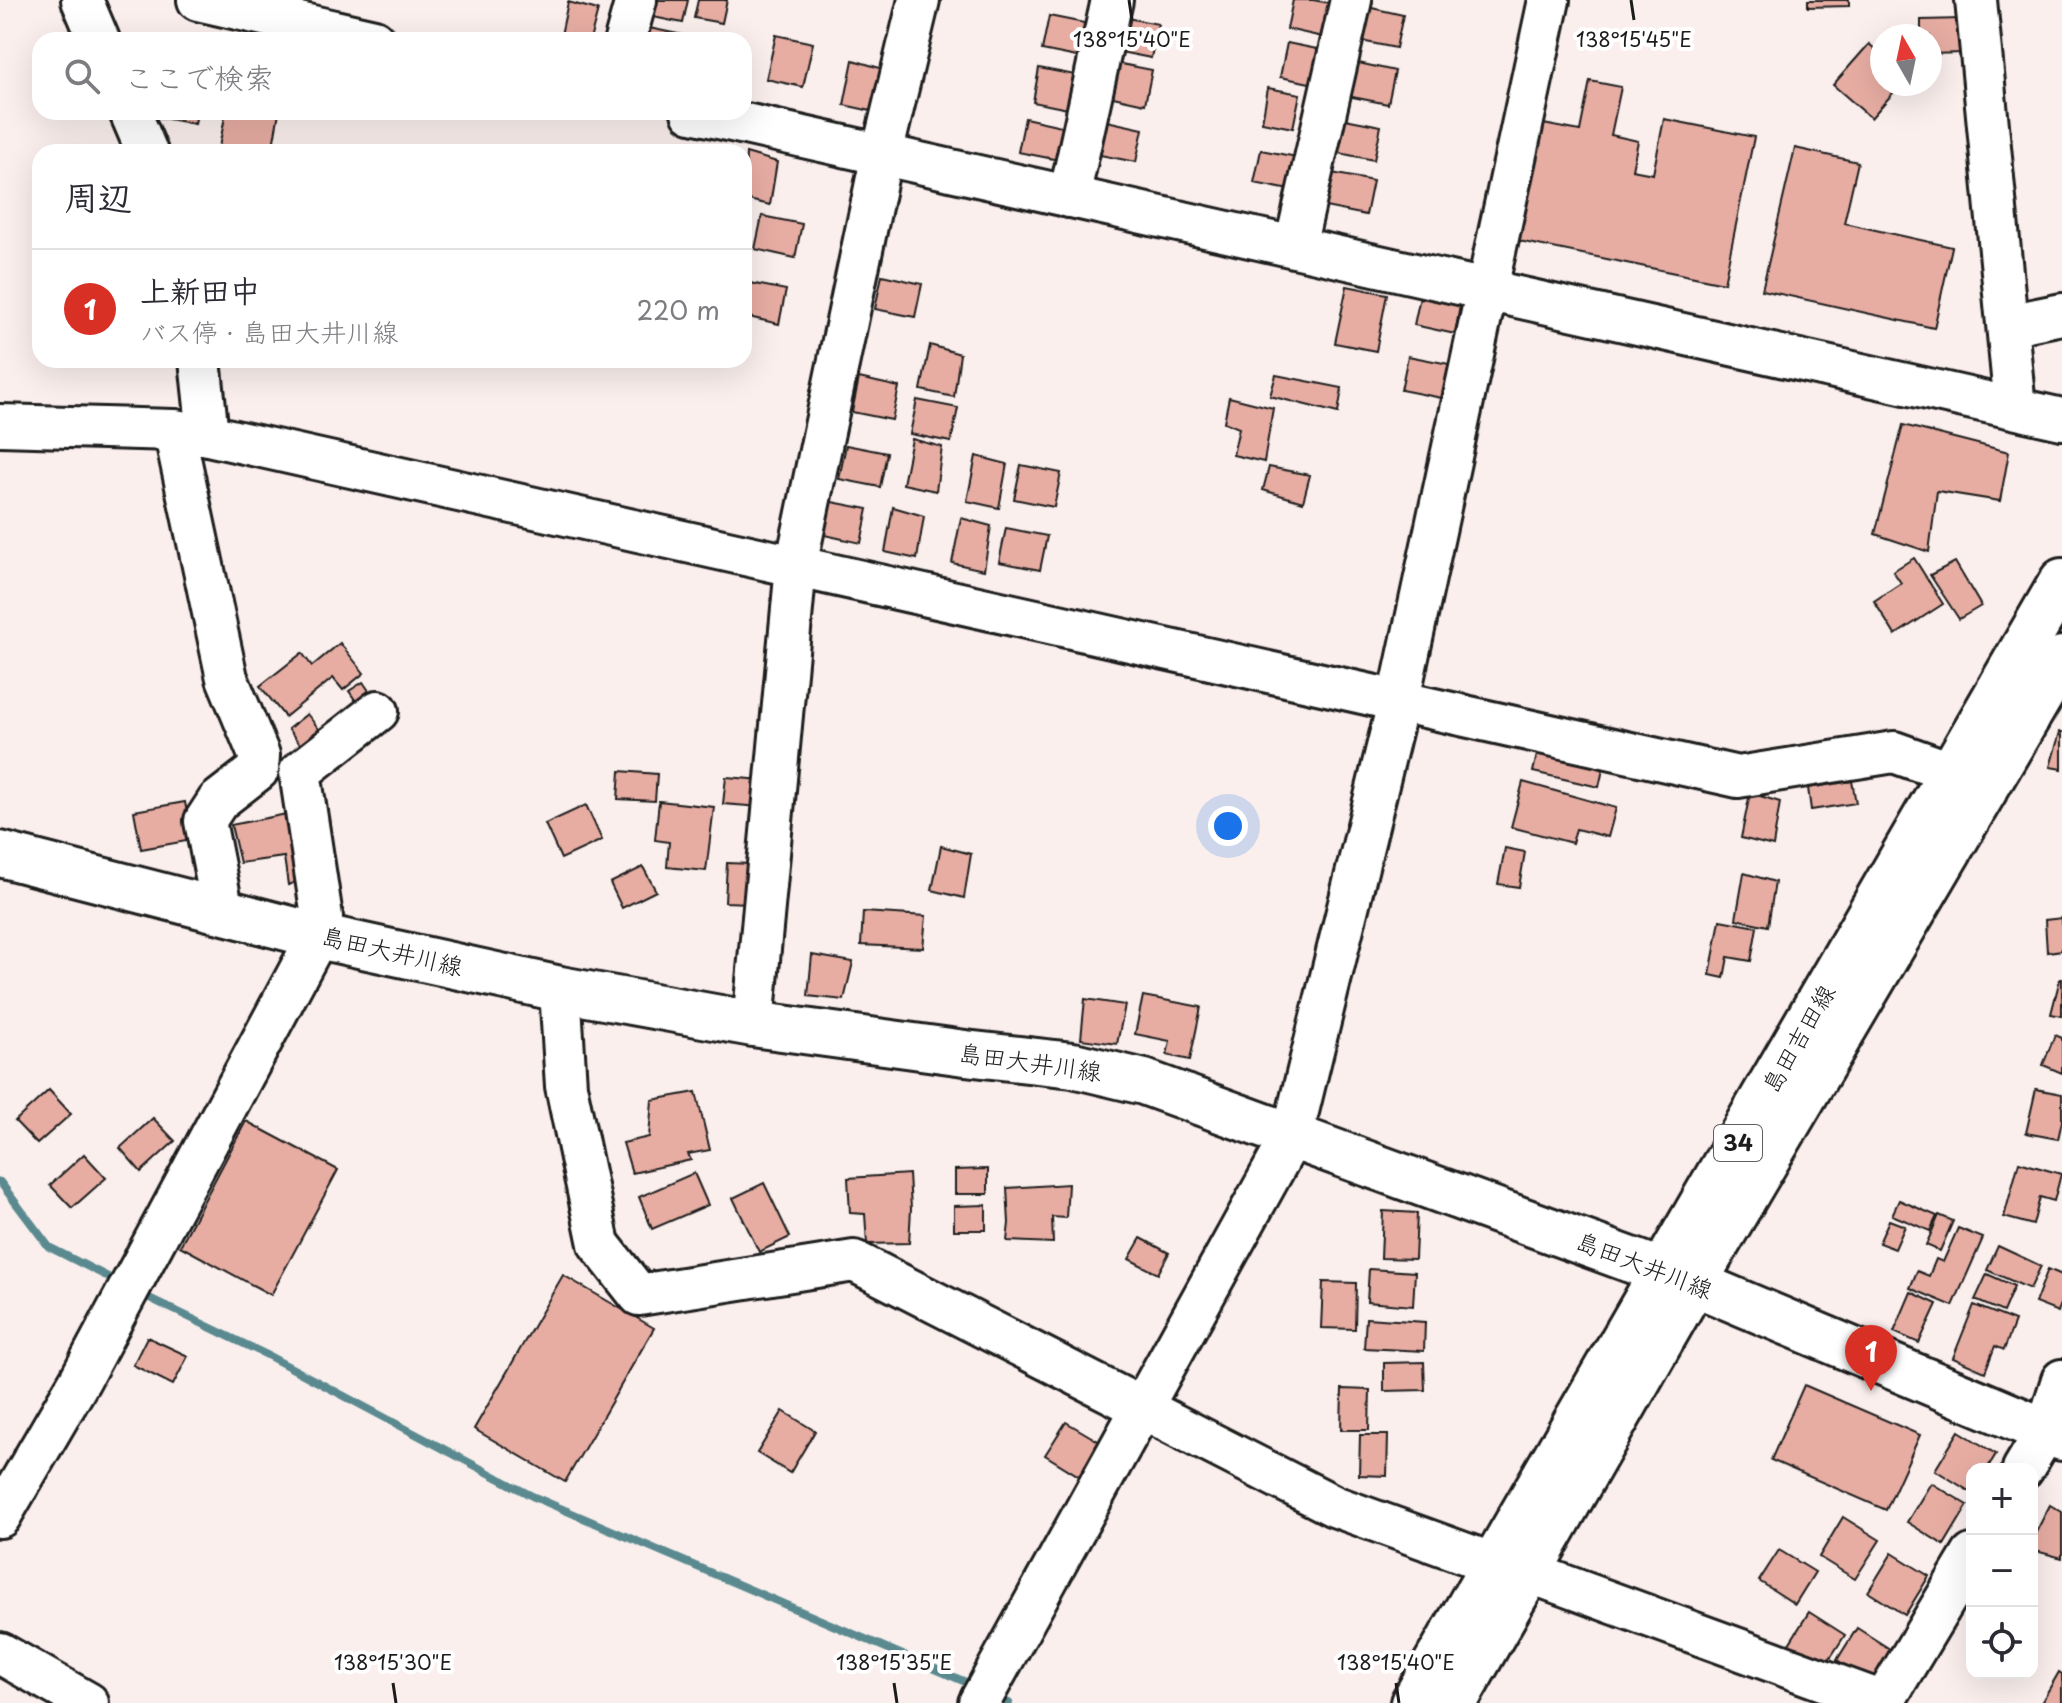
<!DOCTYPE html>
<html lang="ja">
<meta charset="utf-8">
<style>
body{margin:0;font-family:"Playpen Sans","Klee One",sans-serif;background:#f2f2f3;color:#2b2b33}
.controls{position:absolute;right:24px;bottom:24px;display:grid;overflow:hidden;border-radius:16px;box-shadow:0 8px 32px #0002}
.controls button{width:72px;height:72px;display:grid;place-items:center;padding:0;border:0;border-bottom:2px solid #e1e1e2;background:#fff;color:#2b2b33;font:40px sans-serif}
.compass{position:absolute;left:1870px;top:24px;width:72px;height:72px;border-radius:50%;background:#fff;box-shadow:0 8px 32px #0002;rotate:351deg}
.you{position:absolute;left:1228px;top:826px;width:28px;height:28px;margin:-20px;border:6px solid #fff;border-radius:50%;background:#1a73e8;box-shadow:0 0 0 12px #1a73e833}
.badge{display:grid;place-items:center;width:52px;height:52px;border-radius:50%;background:#d93025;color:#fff;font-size:26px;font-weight:700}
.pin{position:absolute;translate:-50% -66px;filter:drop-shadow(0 2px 4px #0008)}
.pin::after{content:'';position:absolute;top:42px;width:28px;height:24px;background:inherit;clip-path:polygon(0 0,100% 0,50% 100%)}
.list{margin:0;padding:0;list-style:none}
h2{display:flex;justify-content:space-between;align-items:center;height:104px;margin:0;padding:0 32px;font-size:34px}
h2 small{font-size:26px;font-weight:400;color:#7c7c81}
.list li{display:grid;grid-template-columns:52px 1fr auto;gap:24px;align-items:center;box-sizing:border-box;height:120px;padding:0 32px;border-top:2px solid #e1e1e2}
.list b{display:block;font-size:30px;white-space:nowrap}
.list p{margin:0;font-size:26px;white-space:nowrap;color:#7c7c81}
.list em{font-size:26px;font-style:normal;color:#7c7c81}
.icon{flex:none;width:44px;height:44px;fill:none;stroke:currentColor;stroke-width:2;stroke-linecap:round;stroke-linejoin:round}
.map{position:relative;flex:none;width:2062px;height:1703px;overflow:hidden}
.search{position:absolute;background:#fff;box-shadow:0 8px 32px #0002;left:32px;top:32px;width:720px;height:88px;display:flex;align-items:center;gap:20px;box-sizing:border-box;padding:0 28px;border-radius:24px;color:#7c7c81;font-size:30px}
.panel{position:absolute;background:#fff;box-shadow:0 8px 32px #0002;left:32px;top:144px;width:720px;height:224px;border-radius:24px}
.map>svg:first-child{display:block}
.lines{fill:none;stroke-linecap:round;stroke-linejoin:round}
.stream{stroke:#5a8a90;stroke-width:8}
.building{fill:#e7ada3;stroke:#1c1c1c;stroke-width:2}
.minor-casing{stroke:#1c1c1c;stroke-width:46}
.major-casing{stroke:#1c1c1c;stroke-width:50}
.minor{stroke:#fff;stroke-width:40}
.major{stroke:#fff;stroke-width:44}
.ticks{fill:none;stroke:#1c1c1c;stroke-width:3}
.labels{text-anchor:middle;stroke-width:8;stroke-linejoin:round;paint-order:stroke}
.shield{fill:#fff;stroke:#606060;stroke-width:2}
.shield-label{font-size:22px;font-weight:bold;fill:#1c1c1c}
.street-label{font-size:24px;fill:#1c1c1c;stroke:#fff}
.ticks-label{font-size:20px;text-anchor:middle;fill:#1c1c1c;stroke:#fff;stroke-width:8;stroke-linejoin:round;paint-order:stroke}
</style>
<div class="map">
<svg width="2062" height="1703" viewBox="0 0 2062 1703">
<rect width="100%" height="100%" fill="#faefed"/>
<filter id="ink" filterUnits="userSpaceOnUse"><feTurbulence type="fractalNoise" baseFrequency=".0125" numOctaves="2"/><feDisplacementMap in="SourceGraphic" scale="16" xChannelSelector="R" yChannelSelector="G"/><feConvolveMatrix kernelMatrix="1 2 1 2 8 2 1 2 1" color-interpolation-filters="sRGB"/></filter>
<g filter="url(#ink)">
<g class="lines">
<g class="stream">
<path d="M0 1182 49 1247 118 1282"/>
<path d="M137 1292 267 1355 532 1496 975 1686"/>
<path d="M994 1696 1009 1703"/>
</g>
</g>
<g class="building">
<path d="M652 0H688L683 23 648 16Z"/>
<path d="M698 0H727L722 23 694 18Z"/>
<path d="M1293 0H1313L1334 4 1327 38 1287 29Z"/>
<path d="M1808 0H1849V6L1808 7Z"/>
<path d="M568 2 598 10 590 40H560Z"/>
<path d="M1363 6 1403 15 1396 48 1356 40Z"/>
<path d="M1049 16 1089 24 1082 58 1042 50Z"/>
<path d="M1117 16 1158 24 1151 58 1110 50Z"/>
<path d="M1962 19 1963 53 1930 54V36H1921V20Z"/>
<path d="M649 28 688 36V40H647Z"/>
<path d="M776 35 813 43 803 87 766 79Z"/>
<path d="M1287 43 1327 51 1320 85 1280 77Z"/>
<path d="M1869 44 1882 55V84H1901L1871 118 1833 85Z"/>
<path d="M853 60 883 69 876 112 844 105Z"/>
<path d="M1111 62 1152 70 1145 104 1104 95Z"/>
<path d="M1354 62 1395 71 1388 104 1347 96Z"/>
<path d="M1039 68 1080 76 1073 110 1033 102Z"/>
<path d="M1590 81 1621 87 1611 135 1638 141 1632 170 1653 174 1664 119 1754 137 1724 283 1514 240 1538 123 1580 131Z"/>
<path d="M1268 88 1300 94 1293 128 1262 122Z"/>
<path d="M147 112H197L195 124 147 115Z"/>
<path d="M226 112H279L272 152H218Z"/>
<path d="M1025 118 1066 127 1059 160 1018 152Z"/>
<path d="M1340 118 1381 126 1374 160 1334 152Z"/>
<path d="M1102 120 1143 129 1136 162 1095 154Z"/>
<path d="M1795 148 1858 162 1844 223 1952 247 1934 328 1762 290Z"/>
<path d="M1261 150 1302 158 1295 191 1254 183Z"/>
<path d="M746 153 777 162 770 205 744 199Z"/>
<path d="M1332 173 1373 181 1366 215 1325 207Z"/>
<path d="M762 216 802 224 795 258 755 249Z"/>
<path d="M882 275 922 284 915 317 875 309Z"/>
<path d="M745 282 786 290 779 324 744 316Z"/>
<path d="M1347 286 1387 294 1376 351 1335 343Z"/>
<path d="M1421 292 1461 300 1455 334 1414 325Z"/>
<path d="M930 345 960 354 954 397 921 390Z"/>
<path d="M1408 356 1449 364 1442 398 1401 390Z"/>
<path d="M1276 375 1342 388 1338 413 1270 396Z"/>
<path d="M859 378 899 387 892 420 852 412Z"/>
<path d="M1229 397 1273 408 1264 462 1233 455 1239 428 1224 422Z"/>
<path d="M917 400 958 408 951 442 910 434Z"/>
<path d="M1903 425 2009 452 2000 501 1937 491 1929 552 1875 534Z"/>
<path d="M912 439 942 447 936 491 903 484Z"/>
<path d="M846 445 887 453 880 487 839 479Z"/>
<path d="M976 456 1007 464 999 508 967 501Z"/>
<path d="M1021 465 1061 473 1054 507 1014 499Z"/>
<path d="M1269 467 1310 475 1303 502 1263 490Z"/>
<path d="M827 501 868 509 861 543 820 534Z"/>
<path d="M893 507 924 516 917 559 885 552Z"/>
<path d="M961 518 991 526 984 570 952 563Z"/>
<path d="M1006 528 1047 536 1040 570 999 562Z"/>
<path d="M1914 558 1943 604 1895 635 1874 601 1901 583 1893 571Z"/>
<path d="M1955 562 1981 606 1959 619 1930 575Z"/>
<path d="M340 643 364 673 343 690 333 678 285 717 260 686 302 653 312 666Z"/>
<path d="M363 682 374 698 360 707 349 691Z"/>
<path d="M307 714 327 739 308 754 288 729Z"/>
<path d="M2060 732H2062V769L2050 767Z"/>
<path d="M1538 750 1604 765 1599 787 1533 772Z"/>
<path d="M620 771 657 774 655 801 618 799Z"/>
<path d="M726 777 763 780 761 807 723 804Z"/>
<path d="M1852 781 1856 803 1811 810 1808 788Z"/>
<path d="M1523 782 1616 808 1608 837 1576 829 1572 843 1511 827Z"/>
<path d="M1750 793 1780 802 1773 846 1741 838Z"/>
<path d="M659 801 714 807 706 871 667 867 669 842 655 840Z"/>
<path d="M185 802 192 840 141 849 134 811Z"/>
<path d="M586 805 602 840 561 859 545 824Z"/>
<path d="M302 811 313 875 288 885 284 857 240 863 231 825Z"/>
<path d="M941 846 971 854 964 898 932 890Z"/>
<path d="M1505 848 1525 852 1519 887 1498 884Z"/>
<path d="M727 863 752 864 750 903 725 902Z"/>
<path d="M643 867 656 891 622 908 610 883Z"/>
<path d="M1744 873 1775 882 1768 926 1736 919Z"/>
<path d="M863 912 926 916 923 948 861 945Z"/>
<path d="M2062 918V950L2047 952 2045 920Z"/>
<path d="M1720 920 1757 927 1751 961 1728 957 1724 978 1710 975Z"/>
<path d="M812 955 853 962 844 1000 808 996Z"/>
<path d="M2060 979H2062V1016L2051 1014Z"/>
<path d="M1143 996 1201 1007 1190 1060 1167 1055 1170 1041 1135 1034Z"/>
<path d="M1085 999 1125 1005 1117 1044 1081 1039Z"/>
<path d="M2055 1035 2062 1038V1073L2043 1065Z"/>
<path d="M2036 1089 2062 1094V1121L2058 1139 2026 1133Z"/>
<path d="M49 1090 71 1114 37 1144 15 1121Z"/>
<path d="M696 1092 710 1150 688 1154 691 1160 632 1173 623 1143 649 1137 652 1100Z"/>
<path d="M153 1118 175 1141 141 1172 120 1148Z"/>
<path d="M246 1121 338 1170 271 1295 180 1246Z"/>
<path d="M84 1154 106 1178 72 1208 50 1185Z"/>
<path d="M2019 1162 2061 1174 2054 1201 2040 1197 2033 1225 2004 1217Z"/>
<path d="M988 1169V1194H955V1170Z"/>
<path d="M694 1173 708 1205 652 1229 639 1197Z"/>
<path d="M909 1174 911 1209 909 1243 867 1244 865 1214 850 1213 848 1178Z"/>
<path d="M764 1183 790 1237 759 1252 733 1198Z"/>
<path d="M1068 1184 1066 1218 1052 1217 1053 1243 1007 1241 1009 1223 1007 1188Z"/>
<path d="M1899 1200 1937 1216 1930 1231 1892 1215Z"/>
<path d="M986 1205V1230H954V1206Z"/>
<path d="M1383 1211 1417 1213 1415 1259 1381 1258Z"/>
<path d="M1939 1215 1953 1221 1940 1251 1926 1245Z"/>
<path d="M1889 1220 1905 1226 1895 1249 1879 1243Z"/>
<path d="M1958 1228 1983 1238 1953 1306 1910 1288 1917 1271 1929 1276 1936 1259 1943 1262Z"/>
<path d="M1141 1238 1169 1253 1158 1274 1129 1259Z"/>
<path d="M1998 1246 2041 1266 2030 1289 1987 1270Z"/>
<path d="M1369 1269 1415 1272 1413 1306 1367 1302Z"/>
<path d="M2048 1269 2062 1275V1300L2058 1312 2035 1303Z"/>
<path d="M1987 1274 2014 1286 2003 1312 1975 1300Z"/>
<path d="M563 1275 654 1328 565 1482 474 1429Z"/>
<path d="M1323 1282 1356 1283 1355 1329 1321 1328Z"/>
<path d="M1911 1292 1937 1304 1919 1343 1894 1332Z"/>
<path d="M1974 1305 2015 1321 2004 1350 1995 1346 1985 1372 1953 1358Z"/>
<path d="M1366 1318 1425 1322 1424 1351 1364 1348Z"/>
<path d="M147 1337 188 1356 173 1385 133 1365Z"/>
<path d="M1424 1362 1425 1390 1384 1391V1363Z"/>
<path d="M1804 1385 1920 1435 1886 1510 1771 1460Z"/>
<path d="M1342 1389 1370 1390 1369 1430H1341Z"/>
<path d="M783 1411 815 1431 790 1473 757 1453Z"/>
<path d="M1066 1422 1100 1442 1079 1476 1045 1455Z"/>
<path d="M1959 1431 1996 1454 1987 1469H1972V1493L1935 1470Z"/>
<path d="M1360 1435H1388L1387 1476 1359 1475Z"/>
<path d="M1931 1483 1968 1505 1944 1545 1907 1522Z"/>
<path d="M2050 1505 2062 1512V1558L2032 1550V1540Z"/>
<path d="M1843 1517 1880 1540 1855 1579 1819 1557Z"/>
<path d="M1779 1550 1815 1572 1795 1604 1759 1581Z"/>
<path d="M1892 1553 1929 1576 1905 1615 1868 1592Z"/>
<path d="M1809 1612 1845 1635 1825 1666 1789 1644Z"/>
<path d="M1857 1628 1893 1651 1874 1682 1837 1660Z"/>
<path d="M2059 1672 2062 1674V1703H2041Z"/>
</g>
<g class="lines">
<defs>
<g id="minor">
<path d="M82 0 99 40"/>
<path d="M198 0 374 40"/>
<path d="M1976 0 2015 408"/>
<path d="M625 40 636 0"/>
<path d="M130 112 147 152"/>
<path d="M692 112 2062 419"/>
<path d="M1069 197 1112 0"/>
<path d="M1295 247 1351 0"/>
<path d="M2008 325 2062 314"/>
<path d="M200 360 208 435 1738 777 1894 752 1953 773"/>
<path d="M0 425 174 430 200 434"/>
<path d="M174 430 227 678 259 755 258 770 218 801 205 821 223 912"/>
<path d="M560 989 566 1086 599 1244 639 1295 854 1261 1334 1506 1494 1564"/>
<path d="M753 1024 796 566 882 154 919 0"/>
<path d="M2023 1469 2046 1431 2062 1380"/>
<path d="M0 1517 80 1380 318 936 322 917 300 772 378 711"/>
<path d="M1528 1572 1886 1703"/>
<path d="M0 1653 88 1703"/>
<path d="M979 1703 1292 1136 1399 699 1549 0"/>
<path d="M1883 1703 1972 1555"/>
</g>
<g id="major">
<path d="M0 854 318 936 560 989 753 1024 965 1053 1073 1065 1144 1082 1694 1283 2062 1438"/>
<path d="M1413 1703 2062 581"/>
<path d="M1454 1703 1694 1283 2062 659"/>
</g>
</defs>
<use href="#minor" class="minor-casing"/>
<use href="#major" class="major-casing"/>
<use href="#minor" class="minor"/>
<use href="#major" class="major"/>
</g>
</g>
<path class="ticks" d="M1129 0 1132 20M1631 0 1634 20M393 1683 396 1703M894 1683 897 1703M1396 1683 1399 1703"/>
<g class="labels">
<rect class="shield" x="1714" y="1125" width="48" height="36" rx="6"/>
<g class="shield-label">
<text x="1738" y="1151">34</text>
</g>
<g class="street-label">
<text transform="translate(392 952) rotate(13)" y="8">島田大井川線</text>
<text transform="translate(1799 1039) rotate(-60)" y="8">島田吉田線</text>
<text transform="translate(1030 1063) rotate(8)" y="8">島田大井川線</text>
<text transform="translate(1644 1266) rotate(21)" y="8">島田大井川線</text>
</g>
</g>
<g class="ticks-label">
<text x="1132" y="47">138°15'40"E</text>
<text x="1634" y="47">138°15'45"E</text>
<text x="393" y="1670">138°15'30"E</text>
<text x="894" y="1670">138°15'35"E</text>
<text x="1396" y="1670">138°15'40"E</text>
</g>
</svg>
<div class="controls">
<button>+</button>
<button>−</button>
<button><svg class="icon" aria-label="locate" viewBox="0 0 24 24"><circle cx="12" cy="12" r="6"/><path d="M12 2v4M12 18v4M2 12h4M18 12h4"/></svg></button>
</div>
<svg class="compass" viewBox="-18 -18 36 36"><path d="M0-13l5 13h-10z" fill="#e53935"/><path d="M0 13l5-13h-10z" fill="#7c7c81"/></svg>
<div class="you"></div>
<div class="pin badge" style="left:1871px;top:1391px">1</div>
<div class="search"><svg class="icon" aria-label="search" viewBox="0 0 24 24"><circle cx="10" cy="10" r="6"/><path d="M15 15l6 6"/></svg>ここで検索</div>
<section class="panel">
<h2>周辺<small></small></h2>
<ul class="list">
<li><span class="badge">1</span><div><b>上新田中</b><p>バス停 · 島田大井川線</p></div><em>220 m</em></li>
</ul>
</section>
</div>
